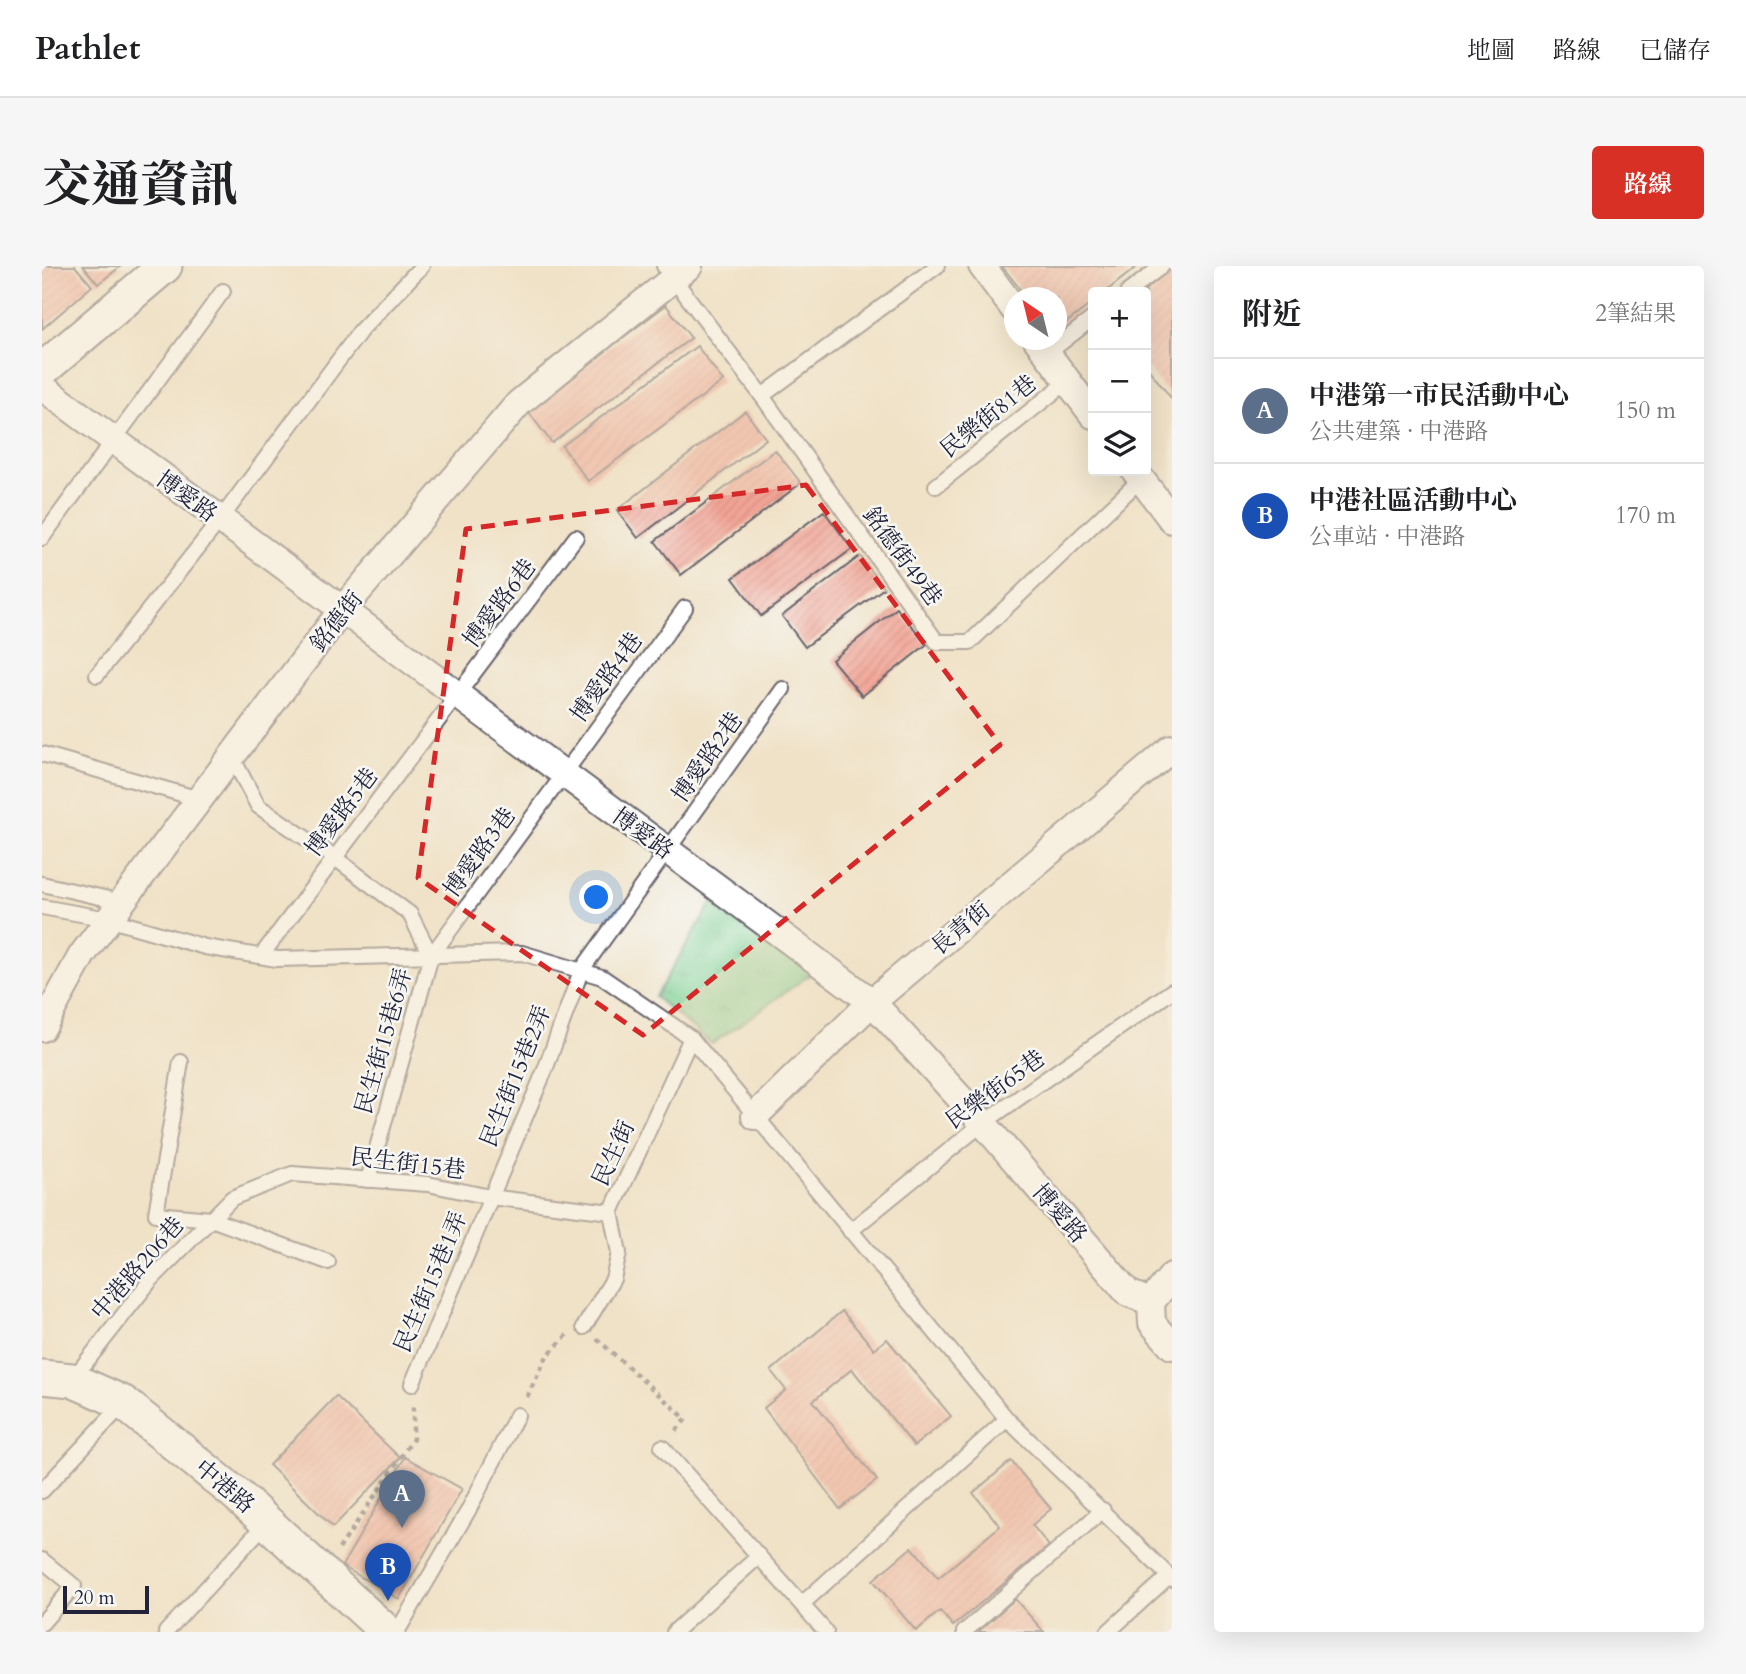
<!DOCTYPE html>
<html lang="zh-TW">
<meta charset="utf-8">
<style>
body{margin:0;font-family:Cardo,"Noto Serif TC",serif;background:#f6f6f6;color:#202124}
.controls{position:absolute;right:21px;top:21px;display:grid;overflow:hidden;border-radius:7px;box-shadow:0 7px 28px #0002}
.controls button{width:63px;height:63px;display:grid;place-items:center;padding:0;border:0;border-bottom:2px solid #e0e0e0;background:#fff;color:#202124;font:35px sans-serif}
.compass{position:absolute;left:962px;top:21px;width:63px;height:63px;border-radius:50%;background:#fff;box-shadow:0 7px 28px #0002;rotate:325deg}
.scale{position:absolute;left:21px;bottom:18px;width:86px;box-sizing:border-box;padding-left:7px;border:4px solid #22223b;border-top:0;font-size:19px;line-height:24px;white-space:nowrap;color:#22223b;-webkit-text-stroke:5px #f6f6f2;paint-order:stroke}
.you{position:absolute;left:555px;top:632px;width:24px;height:24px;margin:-18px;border:5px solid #fff;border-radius:50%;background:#1a73e8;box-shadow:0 0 0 10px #1a73e833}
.badge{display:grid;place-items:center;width:46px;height:46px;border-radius:50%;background:#d93025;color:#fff;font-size:23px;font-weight:700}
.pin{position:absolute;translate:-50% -58px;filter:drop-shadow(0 2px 4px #0008)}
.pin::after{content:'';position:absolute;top:37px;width:24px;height:21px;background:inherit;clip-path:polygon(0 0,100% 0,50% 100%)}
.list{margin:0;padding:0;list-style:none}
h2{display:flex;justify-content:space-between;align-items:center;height:91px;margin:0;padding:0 28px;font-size:30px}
h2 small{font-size:23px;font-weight:400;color:#757577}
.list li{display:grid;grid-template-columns:46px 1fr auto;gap:21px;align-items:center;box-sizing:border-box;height:105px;padding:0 28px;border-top:2px solid #e0e0e0}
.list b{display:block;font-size:26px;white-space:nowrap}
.list p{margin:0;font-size:23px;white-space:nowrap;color:#757577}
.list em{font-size:23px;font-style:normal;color:#757577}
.icon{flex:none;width:38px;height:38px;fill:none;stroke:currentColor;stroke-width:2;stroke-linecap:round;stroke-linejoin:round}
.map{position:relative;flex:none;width:1130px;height:1366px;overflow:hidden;border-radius:7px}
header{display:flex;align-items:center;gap:42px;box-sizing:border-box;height:98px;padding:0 35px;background:#fff;border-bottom:2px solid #e0e0e0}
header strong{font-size:33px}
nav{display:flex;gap:38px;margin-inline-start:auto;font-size:24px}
.intro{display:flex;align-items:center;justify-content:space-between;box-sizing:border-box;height:168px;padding:0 42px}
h1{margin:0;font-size:49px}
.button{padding:18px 32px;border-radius:7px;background:#d93025;color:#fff;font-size:24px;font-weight:700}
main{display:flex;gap:42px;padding:0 42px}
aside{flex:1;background:#fff;border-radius:7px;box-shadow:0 7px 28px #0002}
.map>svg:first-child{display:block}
.grass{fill:url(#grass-tufts);stroke:#507967;stroke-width:2}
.building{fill:url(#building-hatch)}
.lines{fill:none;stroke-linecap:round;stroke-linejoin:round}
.service-casing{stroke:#6a656c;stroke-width:18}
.minor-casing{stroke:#6a656c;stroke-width:30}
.tertiary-casing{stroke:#6a656c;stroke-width:37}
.path{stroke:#6a656c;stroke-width:4.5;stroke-dasharray:5 5;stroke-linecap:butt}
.service{stroke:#fff;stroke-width:14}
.minor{stroke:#fff;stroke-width:26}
.tertiary{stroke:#fff;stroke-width:33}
.marked{fill:none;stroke:#d62828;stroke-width:5;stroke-dasharray:14 9;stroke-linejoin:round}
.labels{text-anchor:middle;stroke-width:5;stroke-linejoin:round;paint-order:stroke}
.street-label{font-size:23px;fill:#22223b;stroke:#f6f6f2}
</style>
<header>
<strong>Pathlet</strong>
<nav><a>地圖</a><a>路線</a><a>已儲存</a></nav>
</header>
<div class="intro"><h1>交通資訊</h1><a class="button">路線</a></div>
<main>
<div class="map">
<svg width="1130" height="1366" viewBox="0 0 1130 1366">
<defs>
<pattern id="grass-tufts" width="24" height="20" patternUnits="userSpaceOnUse" patternTransform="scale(1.75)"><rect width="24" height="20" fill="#7dd093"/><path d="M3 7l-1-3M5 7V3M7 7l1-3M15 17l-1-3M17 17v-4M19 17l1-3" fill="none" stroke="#6cb280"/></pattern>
<pattern id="building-hatch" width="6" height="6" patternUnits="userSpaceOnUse" patternTransform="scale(1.75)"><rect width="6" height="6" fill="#f3a495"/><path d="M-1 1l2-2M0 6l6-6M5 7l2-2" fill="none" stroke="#d08d81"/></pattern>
</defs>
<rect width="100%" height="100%" fill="#f6f6f2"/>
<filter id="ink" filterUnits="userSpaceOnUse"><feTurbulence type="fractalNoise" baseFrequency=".0143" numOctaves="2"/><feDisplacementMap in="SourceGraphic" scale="14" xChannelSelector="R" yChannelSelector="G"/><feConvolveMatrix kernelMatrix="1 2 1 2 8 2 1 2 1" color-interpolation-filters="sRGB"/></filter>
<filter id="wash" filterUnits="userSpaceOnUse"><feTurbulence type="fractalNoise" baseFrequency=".00686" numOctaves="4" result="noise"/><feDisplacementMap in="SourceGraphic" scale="28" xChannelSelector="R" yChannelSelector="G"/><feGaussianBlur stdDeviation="1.57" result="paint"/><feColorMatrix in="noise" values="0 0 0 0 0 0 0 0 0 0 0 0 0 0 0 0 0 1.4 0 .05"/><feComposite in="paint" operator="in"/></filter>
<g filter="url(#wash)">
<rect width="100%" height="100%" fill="#f0e2c7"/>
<path class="grass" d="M673 632 772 706 670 778 613 731Z"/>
<g id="blocks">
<g class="building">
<path d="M0 0H33L50 20 0 63Z"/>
<path d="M41 0H79L56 18Z"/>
<path d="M960 0H1096L1063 26H1051V36L1014 65V32H985Z"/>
<path d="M1130 2V133L1104 100V26H1100Z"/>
<path d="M624 39 649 72 510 177 485 144Z"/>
<path d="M655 80 681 115 546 215 520 180Z"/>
<path d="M703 145 724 173 596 272 575 244Z"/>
<path d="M733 184 759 217 639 309 613 275Z"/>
<path d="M782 245 810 283 719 350 691 312Z"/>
<path d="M818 290 842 322 763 381 740 350Z"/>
<path d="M855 342 885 378 820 430 790 394Z"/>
<path d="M800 1045 832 1083 845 1073 909 1150 872 1180 810 1103 771 1135 835 1214 798 1243 722 1142 744 1124 729 1105Z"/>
<path d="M294 1130 358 1192 291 1261 227 1199Z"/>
<path d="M363 1191 420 1223 357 1333 300 1300Z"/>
<path d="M969 1195 1009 1243 990 1259 1007 1280 911 1360 898 1345 874 1365 831 1314 870 1281 896 1312 958 1260 931 1227Z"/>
<path d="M973 1333 1002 1366H936Z"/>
</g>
</g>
</g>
<g filter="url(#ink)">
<use href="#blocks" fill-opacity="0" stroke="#6a656c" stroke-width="2"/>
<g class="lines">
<defs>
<g id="service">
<path d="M622 0 720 130 895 376H928L1099 213"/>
<path d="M1086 26 1120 0"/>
<path d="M1006 87 1051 52"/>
<path d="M720 130 895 0"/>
<path d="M894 220 1026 115"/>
<path d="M0 272 181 25"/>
<path d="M55 409 178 254 319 64 380 0"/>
<path d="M0 488 157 533"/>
<path d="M190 491 216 540 293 592 368 648 389 690"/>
<path d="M0 618 80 636"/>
<path d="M0 641 66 653 163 681 235 693 480 687 560 711 649 772 965 1153 1130 1313"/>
<path d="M219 690 534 271"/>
<path d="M139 796 114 948 169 953 286 996"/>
<path d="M326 914 389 690 643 342"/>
<path d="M808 965 941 857 1130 725"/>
<path d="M542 1061 571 1013 577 987 569 946 649 772"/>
<path d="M30 1114 108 1015 190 932 250 908 386 918 448 931 569 946"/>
<path d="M370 1118 503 804 539 705 741 423"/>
<path d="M620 1181 784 1366"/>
<path d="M0 1225 82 1137"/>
<path d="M0 1294 32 1320 0 1357"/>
<path d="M760 1338 965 1153"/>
<path d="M124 1366 225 1256"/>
<path d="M355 1366 426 1245 475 1149"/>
<path d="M632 1366 717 1290"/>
<path d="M922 1366 1061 1244"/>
<path d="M1066 1366 1127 1310"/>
</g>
<g id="minor">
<path d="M940 0 972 43"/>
<path d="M995 74 1051 149"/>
<path d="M0 121 830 736 941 857 1086 1027 1109 1036 1110 1057 1130 1080"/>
<path d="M1093 205 1130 254"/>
<path d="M0 762 40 689 300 344 477 137 647 0"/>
<path d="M713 850 830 736 1130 482"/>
<path d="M1109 1036 1130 1010"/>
</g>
<g id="tertiary">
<path d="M0 104 123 0"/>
<path d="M0 1111 30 1114 82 1137 195 1229 345 1366"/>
</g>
</defs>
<use href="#service" class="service-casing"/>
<use href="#minor" class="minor-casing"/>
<use href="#tertiary" class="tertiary-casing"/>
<g class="path">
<path d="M555 1073 644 1153 632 1167"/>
<path d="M485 1131 505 1090 525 1069"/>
<path d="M297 1283 371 1173V1136"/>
</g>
<use href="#service" class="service"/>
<use href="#minor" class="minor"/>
<use href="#tertiary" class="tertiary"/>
</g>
</g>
<path d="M0 0H1130V1366H0ZM764 219 958 479 601 769 376 612 424 263Z" fill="#f0e2c7" fill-opacity=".55" fill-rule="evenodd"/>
<path class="marked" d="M764 219 958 479 601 769 376 612 424 263Z"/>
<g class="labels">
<g class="street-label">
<text transform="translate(946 150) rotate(-39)" y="8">民樂街81巷</text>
<text transform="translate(145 230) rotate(36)" y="8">博愛路</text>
<text transform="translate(861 290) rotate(54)" y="8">銘德街49巷</text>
<text transform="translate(457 337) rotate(-53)" y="8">博愛路6巷</text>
<text transform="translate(294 355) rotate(-52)" y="8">銘德街</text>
<text transform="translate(564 411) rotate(-54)" y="8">博愛路4巷</text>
<text transform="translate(665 491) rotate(-55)" y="8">博愛路2巷</text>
<text transform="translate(299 546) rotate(-53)" y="8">博愛路5巷</text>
<text transform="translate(601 567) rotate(36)" y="8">博愛路</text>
<text transform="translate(437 586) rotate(-54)" y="8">博愛路3巷</text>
<text transform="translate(918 662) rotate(-40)" y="8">長青街</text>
<text transform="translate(341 775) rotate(-74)" y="8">民生街15巷6弄</text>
<text transform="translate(473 810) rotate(-68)" y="8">民生街15巷2弄</text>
<text transform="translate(953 823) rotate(-36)" y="8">民樂街65巷</text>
<text transform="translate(571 887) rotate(-65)" y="8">民生街</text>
<text transform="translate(366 897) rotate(7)" y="8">民生街15巷</text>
<text transform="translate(1018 947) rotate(49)" y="8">博愛路</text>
<text transform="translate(95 1002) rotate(-49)" y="8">中港路206巷</text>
<text transform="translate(388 1016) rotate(-67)" y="8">民生街15巷1弄</text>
<text transform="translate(183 1220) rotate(40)" y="8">中港路</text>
</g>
</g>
</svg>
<div class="controls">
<button>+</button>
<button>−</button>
<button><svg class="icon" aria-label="layers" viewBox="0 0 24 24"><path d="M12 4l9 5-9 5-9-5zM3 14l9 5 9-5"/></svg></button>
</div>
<svg class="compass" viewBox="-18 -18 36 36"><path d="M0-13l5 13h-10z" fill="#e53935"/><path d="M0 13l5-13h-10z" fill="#757577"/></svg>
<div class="scale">20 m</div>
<div class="you"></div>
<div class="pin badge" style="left:360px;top:1262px;background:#5c6f8a">A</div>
<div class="pin badge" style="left:346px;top:1335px;background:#1a4fb4">B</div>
</div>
<aside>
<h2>附近<small>2筆結果</small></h2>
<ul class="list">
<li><span class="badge" style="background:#5c6f8a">A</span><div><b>中港第一市民活動中心</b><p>公共建築 · 中港路</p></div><em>150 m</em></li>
<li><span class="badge" style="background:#1a4fb4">B</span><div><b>中港社區活動中心</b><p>公車站 · 中港路</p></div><em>170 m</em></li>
</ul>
</aside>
</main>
